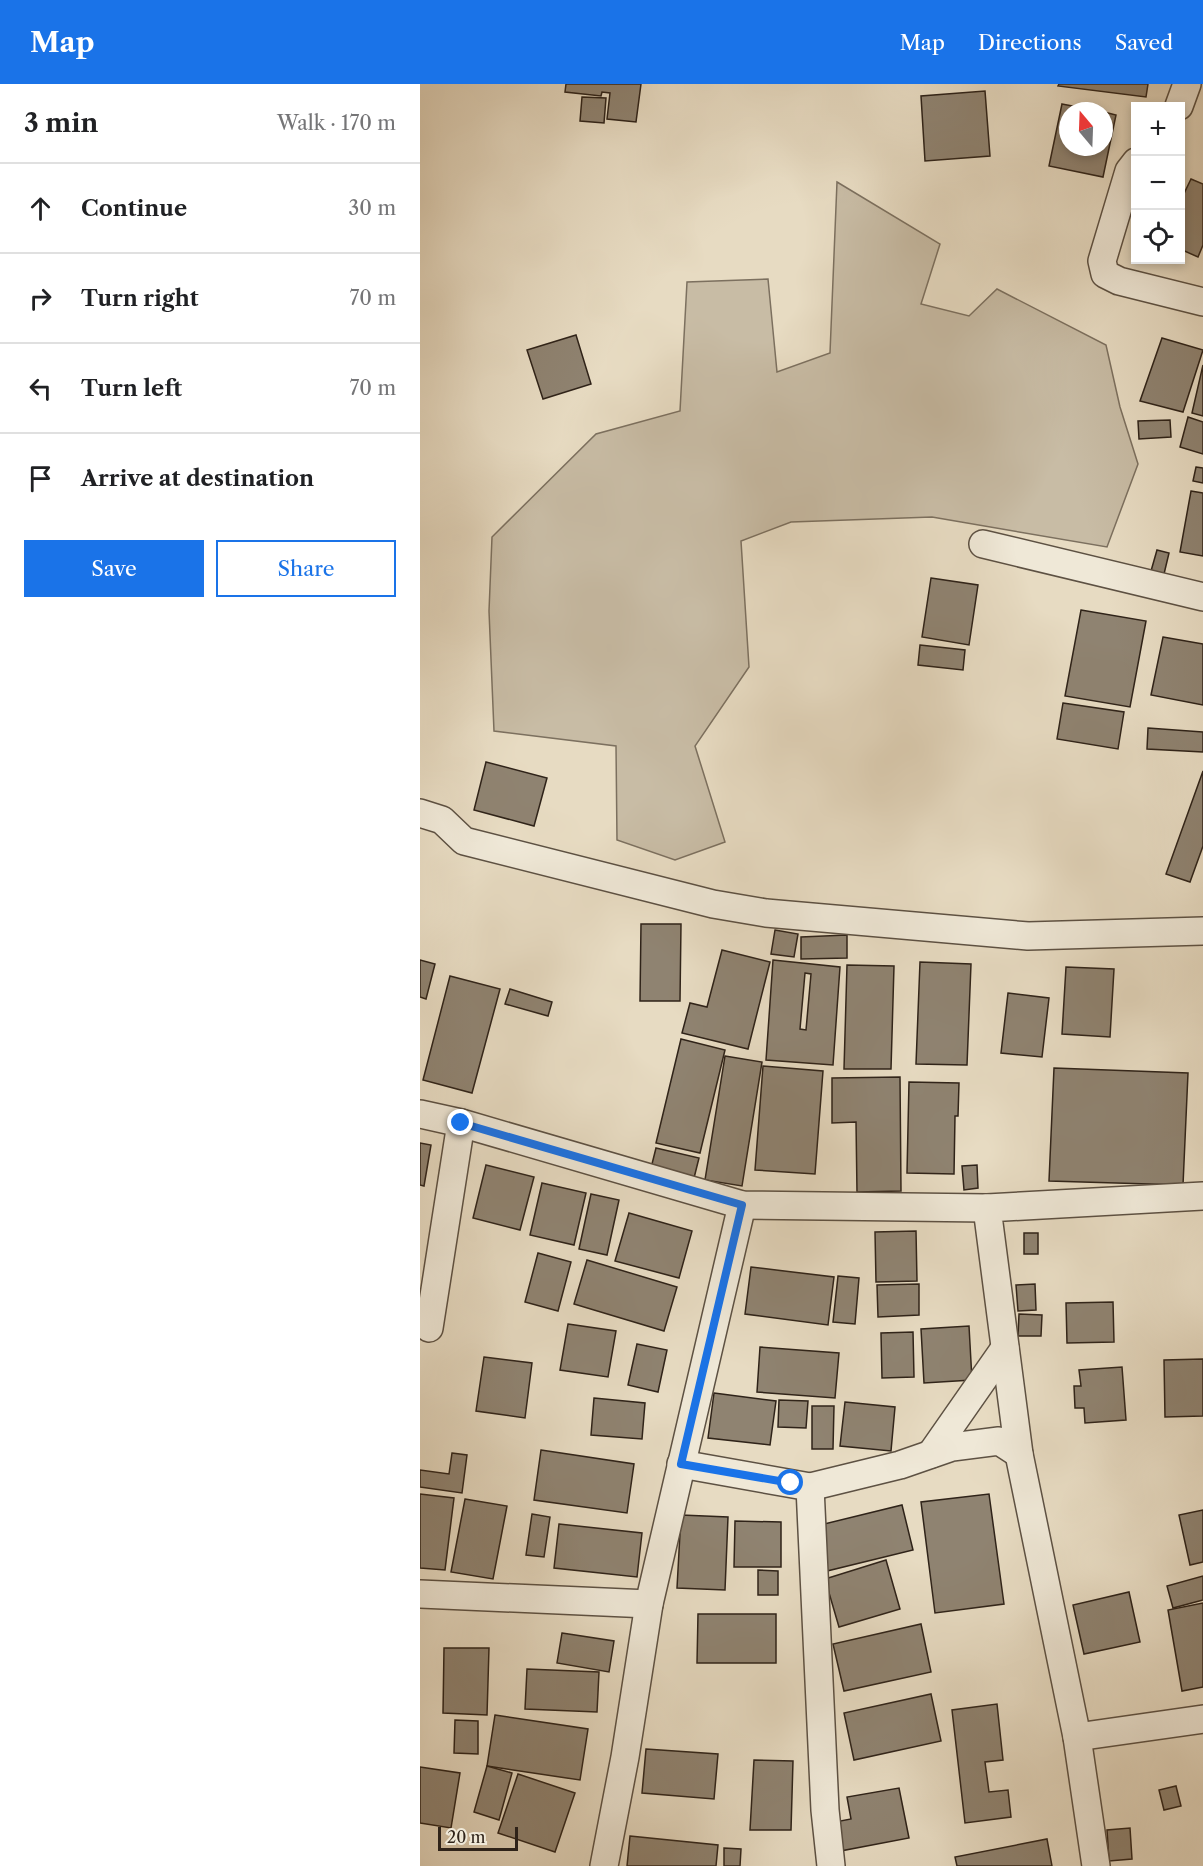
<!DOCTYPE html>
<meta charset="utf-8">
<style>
body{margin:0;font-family:"Libre Caslon Text",serif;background:#f6f6f6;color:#202124}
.controls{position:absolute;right:18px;top:18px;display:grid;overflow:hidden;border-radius:0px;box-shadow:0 3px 9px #0003}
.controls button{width:54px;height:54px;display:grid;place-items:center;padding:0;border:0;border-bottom:2px solid #e0e0e0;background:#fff;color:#202124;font:30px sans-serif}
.compass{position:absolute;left:639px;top:18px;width:54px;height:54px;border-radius:50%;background:#fff;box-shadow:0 3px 9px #0003;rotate:341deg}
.scale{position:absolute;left:18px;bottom:15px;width:80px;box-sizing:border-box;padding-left:6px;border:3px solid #2f2319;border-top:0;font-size:16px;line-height:21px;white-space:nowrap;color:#2f2319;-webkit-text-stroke:4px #efe8d7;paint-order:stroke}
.stop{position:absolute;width:18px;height:18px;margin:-14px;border:4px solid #1a73e8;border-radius:50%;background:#fff}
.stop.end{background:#1a73e8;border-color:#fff;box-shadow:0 2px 6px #0008}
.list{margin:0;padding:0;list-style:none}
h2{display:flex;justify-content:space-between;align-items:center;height:78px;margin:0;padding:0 24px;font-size:26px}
h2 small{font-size:20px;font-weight:400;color:#757577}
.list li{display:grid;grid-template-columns:39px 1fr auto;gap:18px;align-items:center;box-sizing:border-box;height:90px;padding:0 24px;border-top:2px solid #e0e0e0}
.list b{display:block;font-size:22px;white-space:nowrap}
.list em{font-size:20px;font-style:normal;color:#757577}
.actions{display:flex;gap:12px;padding:18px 24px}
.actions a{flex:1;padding:14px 0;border:2px solid #1a73e8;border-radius:0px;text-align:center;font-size:21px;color:#1a73e8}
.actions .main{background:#1a73e8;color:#fff}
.icon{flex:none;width:33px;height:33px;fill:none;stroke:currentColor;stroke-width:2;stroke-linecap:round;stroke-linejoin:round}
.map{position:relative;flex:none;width:783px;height:1782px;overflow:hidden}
header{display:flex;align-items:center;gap:36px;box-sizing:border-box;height:84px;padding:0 30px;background:#1a73e8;color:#fff}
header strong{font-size:28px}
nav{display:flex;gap:33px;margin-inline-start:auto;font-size:21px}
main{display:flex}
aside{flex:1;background:#fff}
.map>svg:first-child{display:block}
.green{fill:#c8bca5;stroke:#7c705f;stroke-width:1.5}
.building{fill:#8f8371;stroke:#2f2319;stroke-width:1.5;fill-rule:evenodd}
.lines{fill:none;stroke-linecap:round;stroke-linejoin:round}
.minor-casing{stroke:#5d5143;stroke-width:30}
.minor{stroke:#efe8d7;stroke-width:27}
.route{stroke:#1a73e8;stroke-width:8}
</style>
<header>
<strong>Map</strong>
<nav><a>Map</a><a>Directions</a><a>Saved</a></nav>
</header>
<main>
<aside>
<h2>3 min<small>Walk · 170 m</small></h2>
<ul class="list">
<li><svg class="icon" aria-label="ahead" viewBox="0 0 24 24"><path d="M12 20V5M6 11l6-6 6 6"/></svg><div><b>Continue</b></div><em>30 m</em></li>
<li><svg class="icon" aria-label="right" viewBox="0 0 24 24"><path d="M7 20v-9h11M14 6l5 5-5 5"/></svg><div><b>Turn right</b></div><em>70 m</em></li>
<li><svg class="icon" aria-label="left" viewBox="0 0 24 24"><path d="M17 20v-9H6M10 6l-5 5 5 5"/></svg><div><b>Turn left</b></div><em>70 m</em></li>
<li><svg class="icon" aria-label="arrive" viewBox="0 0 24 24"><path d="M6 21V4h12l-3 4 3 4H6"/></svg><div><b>Arrive at destination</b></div></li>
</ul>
<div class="actions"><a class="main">Save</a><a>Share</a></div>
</aside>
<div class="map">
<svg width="783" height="1782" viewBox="0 0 783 1782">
<rect width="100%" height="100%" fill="#e7dbc2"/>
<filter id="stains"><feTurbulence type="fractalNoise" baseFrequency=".00333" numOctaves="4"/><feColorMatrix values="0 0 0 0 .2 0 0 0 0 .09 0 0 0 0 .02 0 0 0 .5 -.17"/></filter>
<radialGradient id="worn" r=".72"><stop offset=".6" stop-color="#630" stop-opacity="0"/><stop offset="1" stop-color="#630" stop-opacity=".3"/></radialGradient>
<path class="green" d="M417 98 520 160 501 220 549 232 577 205 686 261 700 323 718 380 687 463 512 433 371 438 321 457 329 583 275 662 305 758 255 776 197 756 196 662 74 647 69 527 72 453 176 350 260 327 267 198 348 195 357 288 410 269Z"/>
<g class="building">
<path d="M146 0H221L216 38 187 35 190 9 182 8 181 12 145 8Z"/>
<path d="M639 0H728L726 13 638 2Z"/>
<path d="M565 7 570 72 505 77 501 12Z"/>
<path d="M162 13 186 14 184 39 160 37Z"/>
<path d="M642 20 678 27H648V63H684V28L696 31 683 93 629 82Z"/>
<path d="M771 95 783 100V161L778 173 760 165V118Z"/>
<path d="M156 251 171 300 123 315 107 266Z"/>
<path d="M742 254 783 266 763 328 720 317Z"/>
<path d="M783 281V332L772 329Z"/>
<path d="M768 333 783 338V370L760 363Z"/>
<path d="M750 336 751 353 719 355 718 337Z"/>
<path d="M776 383 783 384V399L773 397Z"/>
<path d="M771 407 783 409V472L760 468Z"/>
<path d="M737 466 749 469 744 490 731 487Z"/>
<path d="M511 494 558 501 549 561 502 553Z"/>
<path d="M661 526 726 537 710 623 645 612Z"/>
<path d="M743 553 783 560V621L731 611Z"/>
<path d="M500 561 545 566 543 586 498 581Z"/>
<path d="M643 619 704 628 698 665 637 655Z"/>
<path d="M728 644 783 648V668L727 665Z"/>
<path d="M66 678 127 694 114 742 54 726Z"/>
<path d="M783 687V762L770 798 746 790Z"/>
<path d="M221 840H261L260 917H220Z"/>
<path d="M355 846 378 850 374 873 351 870Z"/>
<path d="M427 851V874L381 875V853Z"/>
<path d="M302 866 350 878 328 965 262 949 270 919 287 923Z"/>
<path d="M0 876 15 880 6 915 0 913Z"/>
<path d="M353 876 420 883 413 981 346 976ZM385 889 391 890 386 946 380 945Z"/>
<path d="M500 878 551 880 547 981 496 980Z"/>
<path d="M427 881 474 882 471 985H424Z"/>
<path d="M646 883 694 885 690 953 642 950Z"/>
<path d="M30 892 80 905 52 1009 3 996Z"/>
<path d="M90 905 132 918 128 932 85 920Z"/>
<path d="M588 909 629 914 622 973 581 969Z"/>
<path d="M261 955 305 966 280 1069 236 1059Z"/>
<path d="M305 972 342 978 322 1102 285 1096Z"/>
<path d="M343 982 403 987 395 1090 335 1086Z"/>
<path d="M634 984 768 989 763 1101 629 1097Z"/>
<path d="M480 993 481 1107 437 1108 436 1038 412 1039V994Z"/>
<path d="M489 998 539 999 538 1032H535L534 1090 487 1089Z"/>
<path d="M0 1059 11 1061 4 1102 0 1101Z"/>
<path d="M236 1064 279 1074 273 1098 230 1088Z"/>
<path d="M66 1081 114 1093 100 1146 53 1134Z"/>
<path d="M557 1081 558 1104 544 1106 542 1082Z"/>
<path d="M122 1099 166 1109 154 1161 110 1151Z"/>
<path d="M171 1110 199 1116 187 1171 159 1165Z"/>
<path d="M209 1129 272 1147 259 1194 195 1177Z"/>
<path d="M496 1147 497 1197 456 1198 455 1148Z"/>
<rect x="604" y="1149" width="14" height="21"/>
<path d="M118 1169 151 1178 138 1227 105 1218Z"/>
<path d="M167 1176 257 1203 244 1247 154 1220Z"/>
<path d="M331 1183 414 1193 408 1241 325 1230Z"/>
<path d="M418 1192 439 1194 435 1240 413 1238Z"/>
<path d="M499 1200V1231L458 1233 457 1201Z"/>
<path d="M615 1200 616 1226 598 1227 596 1201Z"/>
<path d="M693 1218 694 1258 647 1259 646 1219Z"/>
<path d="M599 1230 622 1231 621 1252H598Z"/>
<path d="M148 1240 196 1247 188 1293 140 1286Z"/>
<path d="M549 1242 552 1296 504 1299 501 1245Z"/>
<path d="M493 1248 494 1293 462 1294 461 1249Z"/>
<path d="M217 1260 247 1266 238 1308 208 1301Z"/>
<path d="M340 1263 419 1269 415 1314 337 1308Z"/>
<path d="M64 1273 112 1279 105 1334 56 1327Z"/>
<path d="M783 1275V1332L745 1333 744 1276Z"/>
<path d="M702 1283 706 1336 665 1339 664 1324H655L654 1302H661L659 1286Z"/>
<path d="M294 1309 356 1317 350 1361 288 1354Z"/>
<path d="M174 1314 225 1319 222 1355 171 1351Z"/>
<path d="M359 1316 388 1317 386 1344 358 1343Z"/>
<path d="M425 1318 475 1323 471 1367 420 1362Z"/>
<path d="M392 1322H414L413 1365H392Z"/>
<path d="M121 1366 214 1380 207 1429 114 1416Z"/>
<path d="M32 1369 47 1371 42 1409 0 1403V1386L29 1390Z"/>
<path d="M0 1410 34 1414 25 1486 0 1484Z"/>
<path d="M569 1410 584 1520 515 1529 501 1418Z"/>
<path d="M45 1415 87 1422 73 1495 31 1488Z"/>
<path d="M482 1421 493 1466 407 1487 396 1442Z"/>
<path d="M783 1426V1478L770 1481 759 1431Z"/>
<path d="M112 1430 130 1433 124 1473 106 1471Z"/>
<path d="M261 1431 308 1433 305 1506 257 1504Z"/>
<path d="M315 1437 361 1438V1483H314Z"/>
<path d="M139 1440 222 1449 217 1493 134 1484Z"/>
<path d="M466 1476 480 1525 419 1543 405 1495Z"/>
<path d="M338 1486 358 1487V1511H338Z"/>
<path d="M783 1492V1516L753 1524 747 1502Z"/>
<path d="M709 1508 720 1558 664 1570 653 1521Z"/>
<path d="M783 1519V1603L762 1607 748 1526Z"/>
<path d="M278 1530H356V1579H277Z"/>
<path d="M501 1540 511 1588 424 1607 413 1560Z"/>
<path d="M142 1549 194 1557 189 1588 137 1579Z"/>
<path d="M24 1564H69L67 1631 23 1629Z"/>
<path d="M107 1585 179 1588 177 1628 105 1625Z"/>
<path d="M511 1610 521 1657 434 1676 424 1629Z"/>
<path d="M577 1620 583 1676 565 1678 569 1708 588 1706 591 1733 545 1739 532 1626Z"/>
<path d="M75 1631 168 1645 160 1696 67 1682Z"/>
<path d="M35 1636 58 1637V1670L34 1669Z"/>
<path d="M226 1665 298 1670 294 1715 222 1709Z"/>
<path d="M334 1676 373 1677 371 1746H330Z"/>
<path d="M67 1682 92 1689 79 1736 54 1728Z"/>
<path d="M0 1683 40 1689 31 1744 0 1739Z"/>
<path d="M98 1690 155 1709 135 1768 78 1749Z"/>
<path d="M756 1702 761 1722 744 1726 739 1706Z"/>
<path d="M479 1704 489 1754 415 1768 410 1739 431 1735 427 1713Z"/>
<path d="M710 1744 712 1775 689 1777 687 1746Z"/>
<path d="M210 1752 298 1761 296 1782H207Z"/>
<path d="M627 1755 632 1782H537L535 1773Z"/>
<path d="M304 1764 321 1765 320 1782H304Z"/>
</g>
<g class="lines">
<defs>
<g id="minor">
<path d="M759 22 767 0"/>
<path d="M716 78 709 87 682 177 685 190 699 197 783 218"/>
<path d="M563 460 783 513"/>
<path d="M0 729 22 736 44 757 293 820 346 829 608 852 783 847"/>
<path d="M0 1030 41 1039 322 1121 567 1124"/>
<path d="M9 1244 41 1039"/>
<path d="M511 1370 585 1264"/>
<path d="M261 1380 390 1403 405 1726 411 1782"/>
<path d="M390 1403 480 1381 532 1363 579 1357 599 1370"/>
<path d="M0 1510 229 1520"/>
<path d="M657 1653 783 1635"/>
<path d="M184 1782 205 1673 229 1520 322 1121"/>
<path d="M676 1782 657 1653 599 1370 567 1124 783 1112"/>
</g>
</defs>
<use href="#minor" class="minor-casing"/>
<use href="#minor" class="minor"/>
</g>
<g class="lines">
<path class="route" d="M41 1039 322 1121 261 1380 371 1399"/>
</g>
<rect width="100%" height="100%" filter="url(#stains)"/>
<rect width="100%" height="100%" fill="url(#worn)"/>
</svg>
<div class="controls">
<button>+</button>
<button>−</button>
<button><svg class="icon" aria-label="locate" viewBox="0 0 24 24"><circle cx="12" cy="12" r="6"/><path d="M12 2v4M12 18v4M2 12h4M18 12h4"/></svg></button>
</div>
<svg class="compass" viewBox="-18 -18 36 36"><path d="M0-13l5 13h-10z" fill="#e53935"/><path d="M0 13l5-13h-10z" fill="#757577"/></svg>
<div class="scale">20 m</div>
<div class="stop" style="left:371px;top:1399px"></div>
<div class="stop end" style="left:41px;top:1039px"></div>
</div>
</main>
